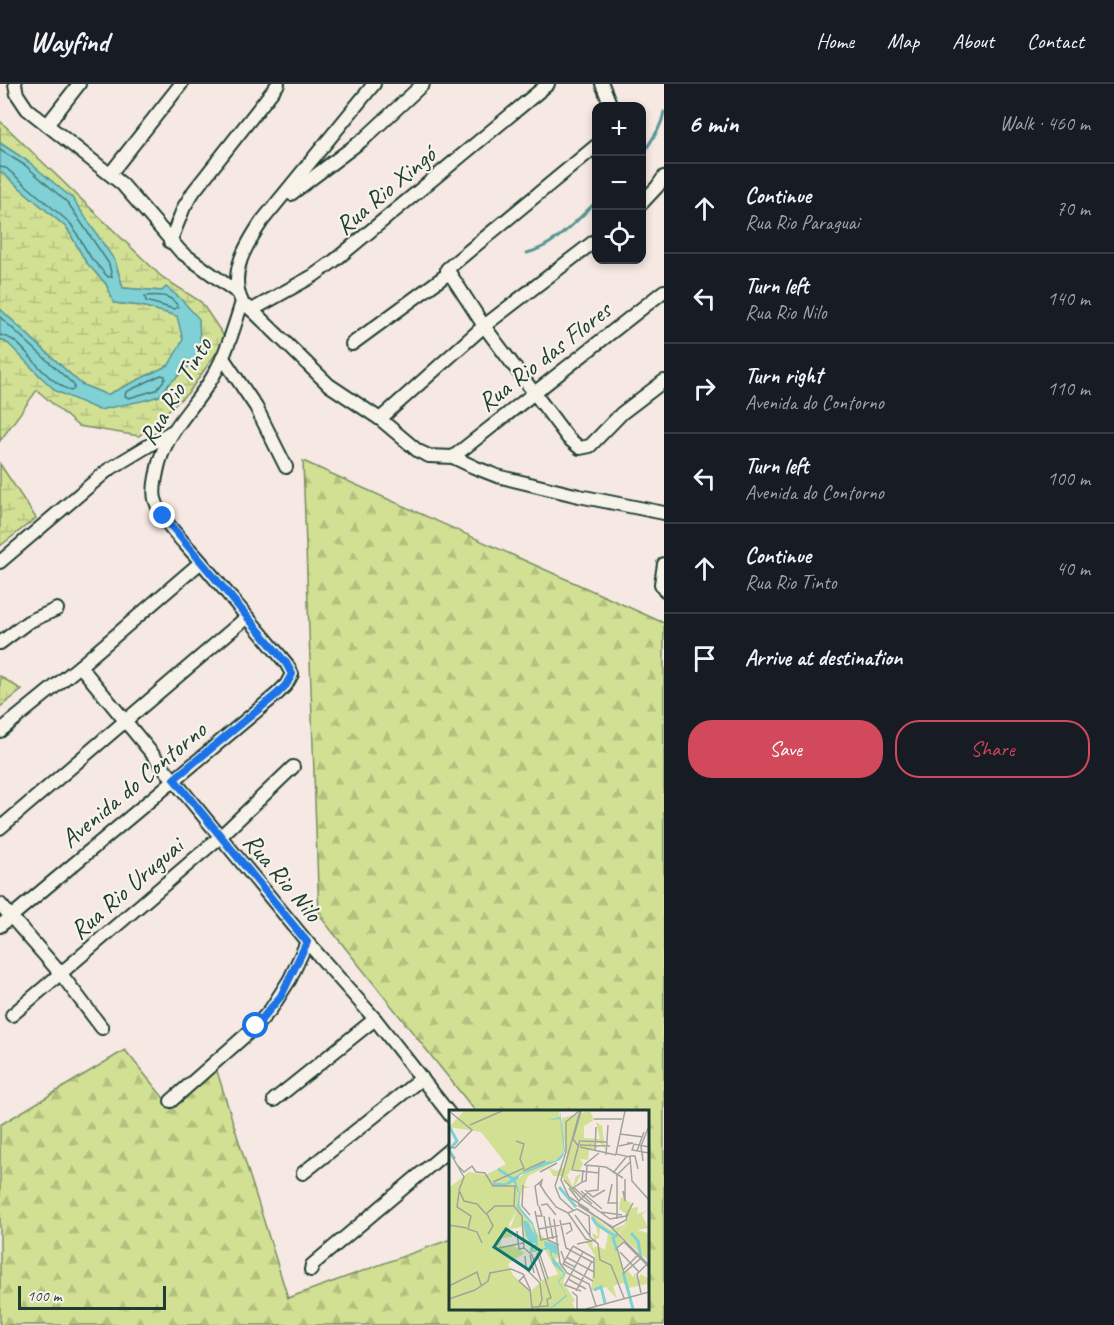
<!DOCTYPE html>
<meta charset="utf-8">
<style>
body{margin:0;font-family:Caveat,sans-serif;background:#20242c;color:#f1f3f6}
.controls{position:absolute;right:18px;top:18px;display:grid;overflow:hidden;border-radius:12px;box-shadow:0 3px 9px #0003}
.controls button{width:54px;height:54px;display:grid;place-items:center;padding:0;border:0;border-bottom:2px solid #363941;background:#171b24;color:#f1f3f6;font:30px sans-serif}
.scale{position:absolute;left:18px;bottom:15px;width:148px;box-sizing:border-box;padding-left:6px;border:3px solid #1f3d34;border-top:0;font-size:16px;line-height:21px;white-space:nowrap;color:#1f3d34;-webkit-text-stroke:4px #f7f3e8;paint-order:stroke}
.stop{position:absolute;width:18px;height:18px;margin:-14px;border:4px solid #1a73e8;border-radius:50%;background:#fff}
.stop.end{background:#1a73e8;border-color:#fff;box-shadow:0 2px 6px #0008}
.list{margin:0;padding:0;list-style:none}
h2{display:flex;justify-content:space-between;align-items:center;height:78px;margin:0;padding:0 24px;font-size:26px}
h2 small{font-size:20px;font-weight:400;color:#9ea1a6}
.list li{display:grid;grid-template-columns:39px 1fr auto;gap:18px;align-items:center;box-sizing:border-box;height:90px;padding:0 24px;border-top:2px solid #363941}
.list b{display:block;font-size:22px;white-space:nowrap}
.list p{margin:0;font-size:20px;white-space:nowrap;color:#9ea1a6}
.list em{font-size:20px;font-style:normal;color:#9ea1a6}
.actions{display:flex;gap:12px;padding:18px 24px}
.actions a{flex:1;padding:14px 0;border:2px solid #d1495b;border-radius:24px;text-align:center;font-size:21px;color:#d1495b}
.actions .main{background:#d1495b;color:#fff}
.icon{flex:none;width:33px;height:33px;fill:none;stroke:currentColor;stroke-width:2;stroke-linecap:round;stroke-linejoin:round}
.map{position:relative;flex:none;width:664px;height:1241px;overflow:hidden}
header{display:flex;align-items:center;gap:36px;box-sizing:border-box;height:84px;padding:0 30px;background:#171b24;border-bottom:2px solid #363941}
header strong{font-size:28px}
nav{display:flex;gap:33px;margin-inline-start:auto;font-size:21px}
main{display:flex}
aside{flex:1;background:#171b24}
.map>svg:first-child{display:block}
.forest{fill:url(#forest-firs);stroke:#788e64;stroke-width:1.5}
.wetland{fill:url(#wetland-marsh);stroke:#788e64;stroke-width:1.5}
.water{fill:#80d1d6;stroke:#599695;stroke-width:1.5}
.lines{fill:none;stroke-linecap:round;stroke-linejoin:round}
.shore{stroke:#467875;stroke-width:1.5}
.stream{stroke:#599695;stroke-width:3}
.minor-casing{stroke:#1f3d34;stroke-width:16}
.minor{stroke:#f7f3e8;stroke-width:12}
.route{stroke:#1a73e8;stroke-width:8}
.labels{text-anchor:middle;stroke-width:4.5;stroke-linejoin:round;paint-order:stroke}
.street-label{font-size:26px;fill:#1f3d34;stroke:#f7f3e8}
.inset-river{fill:none;stroke:#80d1d6;stroke-width:3}
.inset-road{fill:none;stroke:#a0a49c;stroke-width:1.5}
.view{fill:#0f766e;fill-opacity:0.15;stroke:#0f766e;stroke-width:3}
.inset-edge{fill:none;stroke:#1f3d34;stroke-width:3}
</style>
<header>
<strong>Wayfind</strong>
<nav><a>Home</a><a>Map</a><a>About</a><a>Contact</a></nav>
</header>
<main>
<div class="map">
<svg width="664" height="1241" viewBox="0 0 664 1241">
<defs>
<pattern id="forest-firs" width="22" height="20" patternUnits="userSpaceOnUse" patternTransform="scale(1.5)"><rect width="22" height="20" fill="#d1e093"/><path d="M5 1l3.5 6h-7zM16 11l3.5 6h-7z" fill="#b3c17f"/></pattern>
<pattern id="wetland-marsh" width="20" height="14" patternUnits="userSpaceOnUse" patternTransform="scale(1.5)"><rect width="20" height="14" fill="#d1e093"/><path d="M1 5h8M5 5V1M11 12h8M15 12V8" fill="none" stroke="#b3c17f"/></pattern>
</defs>
<rect width="100%" height="100%" fill="#f6e8e2"/>
<filter id="ink" filterUnits="userSpaceOnUse"><feTurbulence type="fractalNoise" baseFrequency=".0167" numOctaves="2"/><feDisplacementMap in="SourceGraphic" scale="12" xChannelSelector="R" yChannelSelector="G"/><feConvolveMatrix kernelMatrix="1 2 1 2 8 2 1 2 1" color-interpolation-filters="sRGB"/></filter>
<g filter="url(#ink)">
<path class="forest" d="M303 377 664 539V1241H0V1041L125 966 170 1022 216 984 288 1214 451 1155V1224H648V1028H476L319 831Z"/>
<g class="wetland">
<path d="M0 37 162 193 201 218 226 255 189 308 139 352 78 342 37 306 0 357V255L9 260 41 293 99 326 159 312 169 300 194 278 200 258 166 204 162 207 123 204 115 177 29 78 0 59Z"/>
<path d="M0 87 67 144 86 178 106 200 114 219 142 222 178 232 183 256 169 281 107 311 81 300 0 225Z"/>
<path d="M0 380 36 434 0 462Z"/>
<path d="M0 592 22 606 0 623Z"/>
</g>
<path class="water" d="M0 59 29 78 73 115 115 177 123 204 162 207 166 203 180 214 199 235 200 258 194 278 169 300 159 312 146 316 99 326 56 307 41 293 9 260 0 255V225L81 300 107 311 169 281 183 256 177 232 142 222 114 219 106 200 86 178 67 144 0 87Z"/>
<g class="lines">
<g class="shore">
<path d="M0 66 26 82 68 119 109 180 112 193H108L91 174 71 140 6 84 0 83"/>
<path d="M145 212C158 211 172 210 178 223L174 225 146 217Z"/>
<path d="M0 233 74 301V305L71 307C60 302 52 296 43 287 31 276 18 253 0 251"/>
<path d="M161 291 165 292V295L156 306 129 314 125 312 126 308Z"/>
</g>
<g class="stream">
<path d="M642 72C650 57 661 46 664 28"/>
<path d="M527 169C555 162 576 137 596 118"/>
</g>
<defs>
<g id="minor">
<path d="M15 0 17 10 27 25 122 100 181 168 238 209"/>
<path d="M602 0 611 22"/>
<path d="M47 41 79 0"/>
<path d="M596 62 447 185 484 242 568 354 580 364 590 362 622 329 664 297"/>
<path d="M110 90 181 0"/>
<path d="M291 110 365 54 423 0"/>
<path d="M642 119 657 103 664 93"/>
<path d="M170 158 184 123 194 107 278 0"/>
<path d="M248 223 252 226 313 192 334 177 548 0"/>
<path d="M252 226 329 301 380 335 418 367 429 372 453 373 474 383 497 392 579 412 664 429"/>
<path d="M352 260 449 189"/>
<path d="M223 274 256 323 286 383"/>
<path d="M380 335 484 242 596 156"/>
<path d="M453 373 664 207"/>
<path d="M0 478 108 386 171 348"/>
<path d="M664 480 661 500 664 506"/>
<path d="M0 559 28 538 57 525"/>
<path d="M80 582 307 858 375 935 451 1032"/>
<path d="M0 647 80 582 201 478C186 460 162 439 155 415 153 407 155 397 157 388 164 348 192 327 212 294 226 271 234 244 242 218 228 189 246 161 262 137L374 0"/>
<path d="M0 744 247 533"/>
<path d="M0 820 61 890 102 944"/>
<path d="M0 842 277 610 286 601 292 590 286 579 201 478"/>
<path d="M12 931 220 753 293 683"/>
<path d="M274 1016 375 935"/>
<path d="M171 1017 256 942 271 925 290 895 307 858"/>
<path d="M303 1089 422 994"/>
<path d="M311 1186 312 1181 451 1064"/>
</g>
</defs>
<use href="#minor" class="minor-casing"/>
<use href="#minor" class="minor"/>
</g>
</g>
<g class="lines" filter="url(#ink)">
<path class="route" d="M163 432 286 579 292 590 286 601 277 610 174 695 307 858 281 912 256 942"/>
</g>
<g class="labels">
<g class="street-label">
<text transform="translate(385 106) rotate(-40)" y="9">Rua Rio Xingó</text>
<text transform="translate(544 272) rotate(-38)" y="9">Rua Rio das Flores</text>
<text transform="translate(175 307) rotate(-60)" y="9">Rua Rio Tinto</text>
<text transform="translate(133 700) rotate(-40)" y="9">Avenida do Contorno</text>
<text transform="translate(283 793) rotate(50)" y="9">Rua Rio Nilo</text>
<text transform="translate(126 804) rotate(-41)" y="9">Rua Rio Uruguai</text>
</g>
</g>
<g transform="translate(449 1026)">
<rect width="200" height="200" fill="#f6e8e2"/>
<path d="M15 1H110L112 16 113 8 141 1 145 10 135 16V28L151 29 147 12 153 16 156 39 151 33 142 34 150 37 140 40 139 50 131 49 134 54 131 60 123 59 118 65 124 77 127 66 132 64 125 78 126 87 113 66H104L100 58 108 61 115 57 118 45 115 30V42L106 51 110 50 79 66 75 76 81 77 74 79 71 87 67 70 76 63 62 68 68 100 60 114 63 127 53 128 51 136 63 135 76 143 59 154 64 165 81 182 96 168 118 162 114 172 126 191 123 192 126 199H0V78L20 62 37 65 57 54 32 22 0 17ZM172 87 183 94 182 98 189 97 188 104 197 101 193 105 199 118 188 120 199 123V150L170 124 182 109 169 124 175 131 168 139 181 186 175 173 169 174 164 176 168 189 157 177 142 181 146 146 138 133 143 131 144 138 149 136 156 140 159 124 151 118 150 128 145 129 143 123 149 126 147 116 140 102 161 120 175 115 180 106 170 99Z" fill="#d1e093"/>
<path d="M62 67 67 69 72 99 89 124 109 135 110 147 106 149 107 152H110L117 163 100 145 115 165 109 164 96 140 81 143 83 136 75 131 73 117 61 119 68 100ZM169 145 175 163 179 161 184 167 186 163 190 172 191 164 199 168V181L198 174 179 178Z" fill="#d1e093"/>
<path d="M111 1 116 41 114 46 111 50 71 65 67 71 71 84 70 96 84 113 88 126 89 135 81 141 96 138 95 131 108 135 109 145 103 142V146L116 163 115 166 110 171 118 186 106 196 100 199 117 185 109 171 115 164 104 154 100 139 81 142V138L88 133H81L77 126 74 110 79 112 86 126 84 116 68 97 70 84 63 68 95 52 106 51 115 42 111 9 99 10 111 7Z" fill="#80d1d6"/>
<path class="inset-river" d="M0 16 8 31 0 40 6 49M49 59 64 69M44 74 56 75 69 67M110 77 127 97M143 107 147 114 166 126M182 123 189 131 192 148M168 141 164 128 169 124M174 162 184 199M145 180 152 177 156 193"/>
<path class="inset-road" d="M0 1 23 20 6 38 0 37M131 1 112 70 120 87 140 100M176 1 167 44 181 47 183 71 200 90M145 9H173M21 15 53 1M171 24 194 27M132 31 158 32M131 35 161 36M170 36 184 33H178M130 37 124 29 132 1M131 37 167 45M200 37 185 34 183 40 200 43M0 41 15 67 10 80 15 91 28 94 37 104 46 96H65M146 41 147 17M188 41 195 22M157 45 159 15M180 46H186L189 59M194 51 192 36 200 16M8 55 15 62 23 56 27 62 36 63 44 76H66L65 96 73 106 75 138 83 145 92 171M135 55 150 43M136 55 157 57M157 57 174 68M123 60 131 30M123 60 150 63M74 61 96 51M91 62 108 53M164 63 178 46M167 66 182 51M115 70 133 89 161 109 177 106 184 93M44 72 75 58 71 49 75 34 67 31M133 72 137 71 138 56M163 74 159 93H169M74 75 73 96 81 105M92 75 93 70 90 73 97 84 107 97 119 103 128 99 140 106 141 127 149 134 151 150 162 155 175 188M106 76 117 42V12L130 1M106 76 111 88 124 100M124 77 143 94M120 78 130 91 140 81 149 80 150 56M124 78 133 72 134 60M136 80 144 87 156 80M132 81 153 99M174 81 176 91V69M10 82 8 97 22 106 19 119 28 122 33 133M92 95 98 94 107 105M129 95 165 118M89 96 86 76 90 73M133 96 164 119 200 155M86 101 87 106H93L90 96M152 102 173 105M119 103 137 129 143 131M38 104 44 116 39 124M126 105 141 126M87 106 92 130 109 126M95 106 99 130 110 135M100 107 104 129M105 109 111 153 118 163 140 174 147 196M168 109V66M111 110 117 138 145 153M0 115 18 118M164 117 177 110 179 104M90 119 121 113 123 120 117 124M68 121 70 139 75 138M128 134 147 130M124 136 114 154 144 171M124 136 145 148V168M50 138 74 133M112 141 116 152 126 157M90 142 99 169M171 142 190 162M88 143 102 188 98 189M81 145 85 163M76 146 77 159 91 173 93 190 89 199M117 147 145 162M191 149 175 163 168 138 175 132 200 157M174 160 188 146M76 165 70 171 81 181M119 169 137 179M0 176 28 162 32 175M127 181 143 151M132 181 116 175 134 142M123 182 128 186V199M192 183 188 164 197 155M0 189 26 180 39 171 41 163 62 159 74 164 81 179 83 199M83 197 99 196 98 189M137 199 200 182"/>
<path class="view" d="M57 119 92 141 80 160 45 137Z"/>
<rect width="200" height="200" class="inset-edge"/>
</g>
</svg>
<div class="controls">
<button>+</button>
<button>−</button>
<button><svg class="icon" aria-label="locate" viewBox="0 0 24 24"><circle cx="12" cy="12" r="6"/><path d="M12 2v4M12 18v4M2 12h4M18 12h4"/></svg></button>
</div>
<div class="scale">100 m</div>
<div class="stop" style="left:256px;top:942px"></div>
<div class="stop end" style="left:163px;top:432px"></div>
</div>
<aside>
<h2>6 min<small>Walk · 460 m</small></h2>
<ul class="list">
<li><svg class="icon" aria-label="ahead" viewBox="0 0 24 24"><path d="M12 20V5M6 11l6-6 6 6"/></svg><div><b>Continue</b><p>Rua Rio Paraguai</p></div><em>70 m</em></li>
<li><svg class="icon" aria-label="left" viewBox="0 0 24 24"><path d="M17 20v-9H6M10 6l-5 5 5 5"/></svg><div><b>Turn left</b><p>Rua Rio Nilo</p></div><em>140 m</em></li>
<li><svg class="icon" aria-label="right" viewBox="0 0 24 24"><path d="M7 20v-9h11M14 6l5 5-5 5"/></svg><div><b>Turn right</b><p>Avenida do Contorno</p></div><em>110 m</em></li>
<li><svg class="icon" aria-label="left" viewBox="0 0 24 24"><path d="M17 20v-9H6M10 6l-5 5 5 5"/></svg><div><b>Turn left</b><p>Avenida do Contorno</p></div><em>100 m</em></li>
<li><svg class="icon" aria-label="ahead" viewBox="0 0 24 24"><path d="M12 20V5M6 11l6-6 6 6"/></svg><div><b>Continue</b><p>Rua Rio Tinto</p></div><em>40 m</em></li>
<li><svg class="icon" aria-label="arrive" viewBox="0 0 24 24"><path d="M6 21V4h12l-3 4 3 4H6"/></svg><div><b>Arrive at destination</b></div></li>
</ul>
<div class="actions"><a class="main">Save</a><a>Share</a></div>
</aside>
</main>
